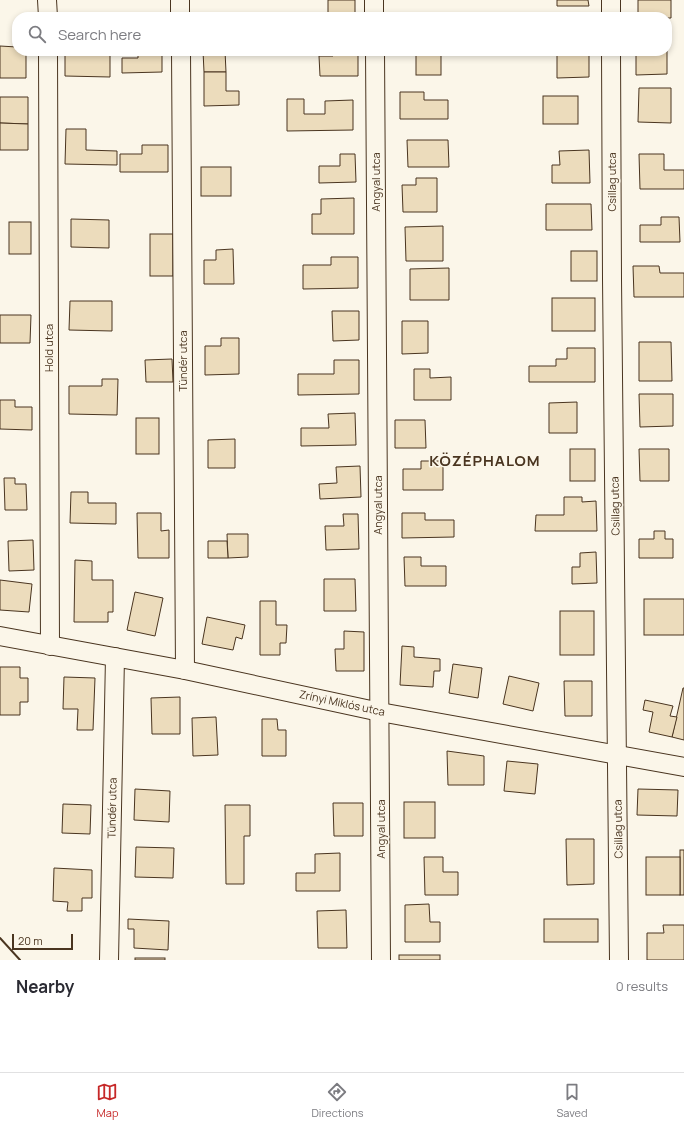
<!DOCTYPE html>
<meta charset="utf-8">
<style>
body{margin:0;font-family:Manrope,sans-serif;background:#f7f7f7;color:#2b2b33}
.scale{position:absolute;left:12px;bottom:10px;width:61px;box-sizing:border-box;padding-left:4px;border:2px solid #4a3520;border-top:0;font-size:11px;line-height:14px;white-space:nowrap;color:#4a3520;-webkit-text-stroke:3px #fbf6e9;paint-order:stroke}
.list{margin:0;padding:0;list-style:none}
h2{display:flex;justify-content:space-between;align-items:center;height:52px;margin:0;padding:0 16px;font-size:17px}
h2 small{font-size:13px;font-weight:400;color:#7c7c81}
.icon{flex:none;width:22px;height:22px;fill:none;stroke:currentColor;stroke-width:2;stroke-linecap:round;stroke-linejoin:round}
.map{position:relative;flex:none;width:684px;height:960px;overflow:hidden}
.search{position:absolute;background:#fff;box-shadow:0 2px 6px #0003;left:12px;right:12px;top:12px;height:44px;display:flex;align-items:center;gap:10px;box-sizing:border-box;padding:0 14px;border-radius:16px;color:#7c7c81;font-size:15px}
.sheet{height:112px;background:#fff}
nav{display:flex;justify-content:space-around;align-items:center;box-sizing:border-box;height:56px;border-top:1px solid #e1e1e2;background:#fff;font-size:11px;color:#7c7c81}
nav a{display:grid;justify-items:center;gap:2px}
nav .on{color:#c62828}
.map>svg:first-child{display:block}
.building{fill:#ecdcbc;stroke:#4a3520}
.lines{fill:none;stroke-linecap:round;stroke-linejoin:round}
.minor-casing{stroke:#4a3520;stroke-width:20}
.minor{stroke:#fbf6e9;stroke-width:18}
.wall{stroke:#4a3520;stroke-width:2}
.labels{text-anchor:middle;stroke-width:3;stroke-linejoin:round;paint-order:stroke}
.street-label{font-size:11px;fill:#4a3520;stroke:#fbf6e9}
.district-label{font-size:15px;font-weight:bold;letter-spacing:1px;fill:#4a3520;stroke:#fbf6e9}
</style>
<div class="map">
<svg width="684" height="960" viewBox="0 0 684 960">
<rect width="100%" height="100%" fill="#fbf6e9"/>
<g class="building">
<rect x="328" y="0" width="27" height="17"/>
<path d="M557 0H588L589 6H557Z"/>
<path d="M638 0H671V18H667V17H638Z"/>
<path d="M0 46 17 47V51H26V78H0Z"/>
<path d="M65 51H110V77L65 76Z"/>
<path d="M138 51H162V72L122 73V58H138Z"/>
<path d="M203 51H225L226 72H204Z"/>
<path d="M332 51H358V76H320L319 56H333Z"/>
<rect x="416" y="51" width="25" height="24"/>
<path d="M557 51H589V77L557 78Z"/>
<path d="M636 51H667V74L636 75Z"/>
<path d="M204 72H226V91H239V105L204 106Z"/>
<path d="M639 88H671V123L638 122Z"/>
<path d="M400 92H424V100H448V119H400Z"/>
<rect x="543" y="96" width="35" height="28"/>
<path d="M0 97H28V124L0 123Z"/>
<path d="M287 99H304V114H325V101L353 100V130L287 131Z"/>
<path d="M0 123 28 124V150H0Z"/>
<path d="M66 129H86V150L117 151V165L65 164Z"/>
<path d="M407 140H448L449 167H408Z"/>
<path d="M142 145H168V172H120V154H142Z"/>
<path d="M589 150 590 183H552V165H560L559 151Z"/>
<path d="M340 154H355L356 182 319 183V166H340Z"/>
<path d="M639 154H664V170H684V189H640Z"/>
<rect x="201" y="167" width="30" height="29"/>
<path d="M416 178H437V212H403L402 185H416Z"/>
<path d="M354 198V234H312V214H321V199Z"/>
<path d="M546 204H591L592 230H546Z"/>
<path d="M661 217H679L680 242H640V225H661Z"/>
<path d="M71 219 109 220V248L71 247Z"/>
<rect x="9" y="222" width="22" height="32"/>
<path d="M443 226V261H406L405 227Z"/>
<rect x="150" y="234" width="23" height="42"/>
<path d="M233 249 234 284H204V260H216V250Z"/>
<rect x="571" y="251" width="26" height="30"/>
<path d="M331 257H358V288L303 289V265H331Z"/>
<path d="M633 266H659L660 273H684V297H634Z"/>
<path d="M449 268V300H410V269Z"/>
<rect x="552" y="298" width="43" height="33"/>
<path d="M70 301H112V331L69 330Z"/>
<path d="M332 311H359V340L333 341Z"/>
<path d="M0 315H31L30 343H0Z"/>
<path d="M402 321H428V353L402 354Z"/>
<path d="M221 338H239V374L205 375V346H221Z"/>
<path d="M639 342H671L672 381H639Z"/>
<path d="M567 348H595V382H529V366H556V359H567Z"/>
<path d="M172 359 173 382H146L145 360Z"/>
<path d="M334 360H359V394L298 395V374H334Z"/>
<path d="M414 369H430V378L451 377V400H414Z"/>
<path d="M102 379H118L117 415 69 414V386H102Z"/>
<path d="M639 394H673V426L640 427Z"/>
<path d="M0 400H15V407H32V430L0 429Z"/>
<path d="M577 402V433H549V403Z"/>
<path d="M355 413 356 445 301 446V428H329L328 414Z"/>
<rect x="136" y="418" width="23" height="36"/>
<path d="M395 420H425L426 448H395Z"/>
<path d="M235 439V468H208V440Z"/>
<rect x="570" y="449" width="25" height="32"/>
<path d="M639 449H669V481H640Z"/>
<path d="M421 461H443V490H403V469H421Z"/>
<path d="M360 466 361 497 320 499 319 484 337 483 336 467Z"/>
<path d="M4 478H15V484H26L27 510H5Z"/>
<path d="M71 492H88V503H116V524L70 523Z"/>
<path d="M564 497H582V502L596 501 597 531H535L536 515H564Z"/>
<path d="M137 513H161V531L169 530V558H138Z"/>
<path d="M402 513H425V520H454V537L402 538Z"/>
<path d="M343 514H358L359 549 326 550 325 526H344Z"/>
<path d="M654 531H665V539H673V558H639V539H654Z"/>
<path d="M227 534H248V557L228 558Z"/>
<path d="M33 540 34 570 9 571 8 541Z"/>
<path d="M208 541H227L228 558H208Z"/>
<path d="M596 552 597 583 572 584V567H580V553Z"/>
<path d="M404 557H421V566H446V586H405Z"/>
<path d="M75 560 92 561V580H113V612H108V622H74Z"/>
<path d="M324 579H355L356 611H324Z"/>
<path d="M0 580 32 584 29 612 0 610Z"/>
<path d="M135 592 163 598 155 636 127 630Z"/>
<rect x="644" y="599" width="40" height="36"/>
<path d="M260 601H276V625H287L286 643H280V655H260Z"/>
<rect x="560" y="611" width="34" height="44"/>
<path d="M207 617 245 625 242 639 236 637 233 650 202 644Z"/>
<path d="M344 631 364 632V671H336L335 649H344Z"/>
<path d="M402 646 414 647V657L440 659V671H434L433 687 400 685Z"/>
<path d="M453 664 482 668 478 698 449 693Z"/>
<path d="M0 667H20V678H28V702H20V715H0Z"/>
<path d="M509 676 539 683 533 711 503 704Z"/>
<path d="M64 677 95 678 93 730H77L78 709H63Z"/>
<path d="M564 681H592V716H565Z"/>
<path d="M683 688H684V740L672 737Z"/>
<path d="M180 697V734H152L151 698Z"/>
<path d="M645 700 673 706 670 716 677 717 672 737 649 732 653 712 643 710Z"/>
<path d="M216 717 218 755 193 756 192 718Z"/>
<path d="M262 719H277L278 730H286V756H262Z"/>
<path d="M447 751 484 756V785H448Z"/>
<path d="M507 761 538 764 535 794 504 791Z"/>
<path d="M135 789 170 791 169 822 134 820Z"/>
<path d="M638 789 678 790 677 816 637 815Z"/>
<rect x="404" y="802" width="31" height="36"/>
<path d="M333 803H363V836H334Z"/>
<path d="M63 804 91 805 90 834 62 833Z"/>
<path d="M225 805H250V836H244V884H226Z"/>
<path d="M566 839H594V884L567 885Z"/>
<path d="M136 847 174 848 173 878 135 877Z"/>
<rect x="680" y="850" width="4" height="45"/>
<path d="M340 853V891H296V873H315V854Z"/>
<path d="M424 857H443V872H458V895H425Z"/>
<rect x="646" y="857" width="34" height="38"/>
<path d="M54 868 92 870V898H82V911H67L68 902 53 901Z"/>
<path d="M429 904 430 922H440V942H405V905Z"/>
<path d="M346 910 347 948H318L317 911Z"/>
<path d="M128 919 169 921 168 950 134 948V929H128Z"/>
<rect x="544" y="919" width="54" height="23"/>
<path d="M663 925H684V960H647V933H664Z"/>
<rect x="399" y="955" width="41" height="5"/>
<rect x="135" y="958" width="30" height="2"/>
</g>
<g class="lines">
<defs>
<g id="minor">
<path d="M47 0 48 17"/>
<path d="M180 0V17"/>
<path d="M374 0V17"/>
<path d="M611 0V17"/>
<path d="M48 51 50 646"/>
<path d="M181 51 185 670"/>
<path d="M375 51 381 960"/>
<path d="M611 51 612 279 619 960"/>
<path d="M0 636 185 670 380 712 684 767"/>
<path d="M109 960 115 657"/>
</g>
</defs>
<use href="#minor" class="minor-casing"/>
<use href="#minor" class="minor"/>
<path class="wall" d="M0 938 20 960"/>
</g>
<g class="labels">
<g class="street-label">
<text transform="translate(376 182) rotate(-90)" y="4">Angyal utca</text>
<text transform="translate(612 182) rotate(-90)" y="4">Csillag utca</text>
<text transform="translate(49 348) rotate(-90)" y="4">Hold utca</text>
<text transform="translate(183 361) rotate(-90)" y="4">Tündér utca</text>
<text transform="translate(378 505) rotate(-90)" y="4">Angyal utca</text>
<text transform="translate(615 506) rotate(-91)" y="4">Csillag utca</text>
<text transform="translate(342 703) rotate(12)" y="4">Zrínyi Miklós utca</text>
<text transform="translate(112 808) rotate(-89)" y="4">Tündér utca</text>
<text transform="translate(381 829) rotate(-90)" y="4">Angyal utca</text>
<text transform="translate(618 829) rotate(-91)" y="4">Csillag utca</text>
</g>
<g class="district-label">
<text x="485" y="466">KÖZÉPHALOM</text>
</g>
</g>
</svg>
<div class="scale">20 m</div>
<div class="search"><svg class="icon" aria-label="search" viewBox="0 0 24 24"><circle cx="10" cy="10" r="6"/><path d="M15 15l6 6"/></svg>Search here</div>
</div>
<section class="sheet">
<h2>Nearby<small>0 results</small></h2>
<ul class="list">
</ul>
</section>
<nav>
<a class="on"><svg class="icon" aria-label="map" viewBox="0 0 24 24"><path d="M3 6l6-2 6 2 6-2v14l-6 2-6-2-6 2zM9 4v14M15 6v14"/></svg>Map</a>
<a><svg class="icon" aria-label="directions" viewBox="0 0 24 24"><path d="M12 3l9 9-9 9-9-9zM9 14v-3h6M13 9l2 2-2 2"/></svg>Directions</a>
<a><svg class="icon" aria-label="saved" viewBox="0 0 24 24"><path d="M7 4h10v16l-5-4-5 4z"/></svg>Saved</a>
</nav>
